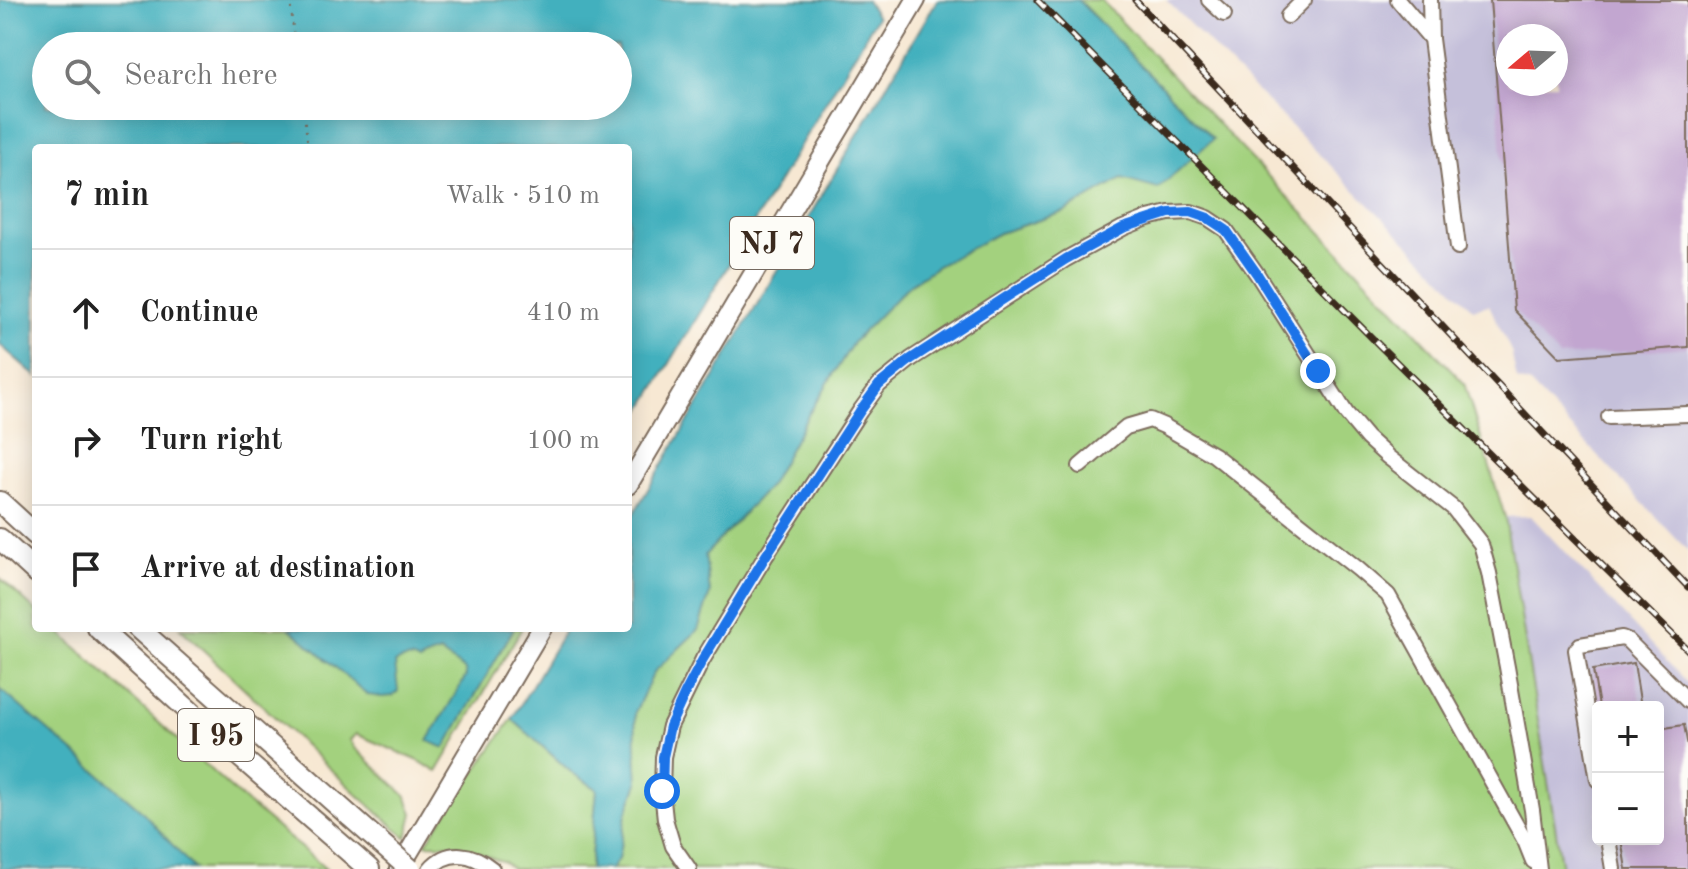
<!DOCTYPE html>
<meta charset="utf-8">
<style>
body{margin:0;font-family:"Old Standard TT",serif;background:#f2f2f2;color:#222}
.controls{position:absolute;right:24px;bottom:24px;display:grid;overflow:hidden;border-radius:8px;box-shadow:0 4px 20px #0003}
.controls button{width:72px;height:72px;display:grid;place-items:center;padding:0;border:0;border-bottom:2px solid #e0e0e0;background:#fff;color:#222;font:40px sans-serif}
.compass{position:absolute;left:1496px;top:24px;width:72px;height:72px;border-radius:50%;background:#fff;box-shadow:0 4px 20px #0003;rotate:251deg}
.stop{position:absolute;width:24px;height:24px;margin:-18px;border:6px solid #1a73e8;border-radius:50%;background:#fff}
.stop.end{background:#1a73e8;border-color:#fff;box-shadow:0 2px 8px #0008}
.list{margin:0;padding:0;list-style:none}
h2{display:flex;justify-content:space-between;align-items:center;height:104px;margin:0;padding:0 32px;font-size:34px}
h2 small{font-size:26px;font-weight:400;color:#767676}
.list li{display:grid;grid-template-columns:52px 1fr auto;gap:24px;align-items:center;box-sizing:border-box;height:128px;padding:0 32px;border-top:2px solid #e0e0e0}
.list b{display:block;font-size:30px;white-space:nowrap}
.list em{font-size:26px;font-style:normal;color:#767676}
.icon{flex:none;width:44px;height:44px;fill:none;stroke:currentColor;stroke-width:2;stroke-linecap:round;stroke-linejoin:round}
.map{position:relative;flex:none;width:1688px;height:869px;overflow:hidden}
.search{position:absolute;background:#fff;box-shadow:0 4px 20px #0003;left:32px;top:32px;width:600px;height:88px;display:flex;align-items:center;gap:20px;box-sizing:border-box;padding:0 28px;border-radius:44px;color:#767676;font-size:30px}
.panel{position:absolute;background:#fff;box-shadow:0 4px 20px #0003;left:32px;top:144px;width:600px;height:488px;border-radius:8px}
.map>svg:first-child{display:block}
.industrial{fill:#c5c0da;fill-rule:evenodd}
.green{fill:#a3d17e;stroke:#6f7e4e;stroke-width:2}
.water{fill:#42b0be;stroke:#3e6d6e;stroke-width:2;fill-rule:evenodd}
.building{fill:#c2a6d0;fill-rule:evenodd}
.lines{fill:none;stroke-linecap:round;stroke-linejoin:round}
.minor-casing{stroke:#7d6c5d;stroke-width:18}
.major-casing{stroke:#7d6c5d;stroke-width:22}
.highway-casing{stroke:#7d6c5d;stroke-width:24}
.path{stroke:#7d6c5d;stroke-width:2;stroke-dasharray:2 6;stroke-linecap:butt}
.minor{stroke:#fff;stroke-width:14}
.major{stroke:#fff;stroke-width:18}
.highway{stroke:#fff;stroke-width:20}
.rail-casing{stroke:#3b2a1e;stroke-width:7}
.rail{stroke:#fdfcf7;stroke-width:4;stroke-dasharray:12;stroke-linecap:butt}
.highway-bridge-casing{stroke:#7d6c5d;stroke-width:24;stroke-linecap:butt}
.highway-bridge{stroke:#fff;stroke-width:20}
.route{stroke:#1a73e8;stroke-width:10}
.labels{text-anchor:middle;stroke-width:8;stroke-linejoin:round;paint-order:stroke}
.shield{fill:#fdfcf7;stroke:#75695f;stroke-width:2}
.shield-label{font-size:30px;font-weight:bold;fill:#3b2a1e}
</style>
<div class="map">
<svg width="1688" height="869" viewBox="0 0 1688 869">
<rect width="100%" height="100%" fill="#fdfcf7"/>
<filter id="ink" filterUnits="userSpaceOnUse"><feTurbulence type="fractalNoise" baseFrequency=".0125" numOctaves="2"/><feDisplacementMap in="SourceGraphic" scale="16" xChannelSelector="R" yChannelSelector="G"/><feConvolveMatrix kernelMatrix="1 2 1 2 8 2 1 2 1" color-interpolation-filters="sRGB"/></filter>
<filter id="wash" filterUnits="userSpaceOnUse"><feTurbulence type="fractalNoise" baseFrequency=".006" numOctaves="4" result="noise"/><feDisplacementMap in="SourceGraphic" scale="32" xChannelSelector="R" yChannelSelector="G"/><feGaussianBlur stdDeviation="1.8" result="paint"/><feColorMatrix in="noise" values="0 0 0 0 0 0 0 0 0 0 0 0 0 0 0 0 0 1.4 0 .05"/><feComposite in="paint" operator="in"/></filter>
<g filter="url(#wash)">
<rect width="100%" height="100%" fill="#f7e8d3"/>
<g class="industrial">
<path d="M1166 0H1688V551L1530 384 1517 380 1511 351 1489 305 1473 309ZM1508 36H1556V84H1508Z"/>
<path d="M1531 516 1688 684V869H1562L1505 517ZM1598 707H1658V839H1598Z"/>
</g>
<g class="green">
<path d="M1078 0H1101L1464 383 1505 517 1562 869H611L618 859 626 814 638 783 636 752 635 712 654 672 698 630 710 593 705 555 770 485 808 415 854 341 909 285 937 266 999 233 1064 212 1122 179 1212 139Z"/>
<path d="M0 578 36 611V628H55L236 793 326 869H0Z"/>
<path d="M180 628H522L437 772 419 761 356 734 350 740 355 748 406 796 413 813 407 838 360 797Z"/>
<path d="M512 719 571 772 597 789 590 869H512L504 862 458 845 425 844Z"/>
</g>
<g class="water">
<path d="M0 0H866L877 17 637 418 628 426V148H36V376L0 345ZM618 46V106H46V46Z"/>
<path d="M937 0H1078L1213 139 1158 189 1122 179 1064 212 999 233 937 266 909 285 854 341 808 415 770 485 705 555 710 593 698 630 654 672 635 712 636 752 638 783 626 814 618 859 611 869H590L597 789 571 772 512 719 566 628H628V523Z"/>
<path d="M289 628H514L445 748 428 741 466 676 465 670C457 664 448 659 440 652L429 656 419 662C411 656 403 659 395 663L398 691 393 696 382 697 368 695Z"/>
<path d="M0 689 141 810 194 869H0Z"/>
</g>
<g id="blocks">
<g class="building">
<path d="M1490 0H1688V347L1559 357 1514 310ZM1508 36H1556V84H1508Z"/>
<path d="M1634 663 1641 707H1599L1593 670Z"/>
<path d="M1684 725 1688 747V869H1626L1621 839H1658V729Z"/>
</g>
</g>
</g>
<g filter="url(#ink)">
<use href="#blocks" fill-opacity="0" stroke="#7d6c5d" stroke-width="2"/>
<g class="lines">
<defs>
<g id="minor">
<path d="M1209 0 1224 14"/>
<path d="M1398 0 1431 39 1458 247"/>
<path d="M1430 0 1431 39"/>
<path d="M1288 16 1304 0"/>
<path d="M1609 417 1688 414"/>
<path d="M1080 466 1126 427 1150 420 1164 426 1214 455 1358 569 1388 595 1525 841 1533 861"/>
<path d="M1598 780 1576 650 1580 645 1622 638 1627 640 1688 701"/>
<path d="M1608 839 1613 869"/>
<path d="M430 869C448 848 473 853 492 869"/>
<path d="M689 869 673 846 665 819 662 791 663 757 670 726 703 659 765 557 860 411 879 385 911 359 1066 259 1123 228 1148 218 1169 213 1191 212 1208 218 1226 230 1257 274 1346 413 1367 438 1388 457 1453 508 1481 544 1489 573 1507 667 1532 810 1539 869"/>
</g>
<g id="major">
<path d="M628 485 916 0"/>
<path d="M399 869 542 628"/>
</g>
<g id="highway">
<path d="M0 502 36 535"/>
<path d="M0 539 36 572"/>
<path d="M98 628 220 739 369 869"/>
<path d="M138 628 351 817"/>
</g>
</defs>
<use href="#minor" class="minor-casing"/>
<use href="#major" class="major-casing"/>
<use href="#highway" class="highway-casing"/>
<g class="path">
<path d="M290 0 295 46"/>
<path d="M303 106 308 148"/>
</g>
<use href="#minor" class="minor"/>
<use href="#major" class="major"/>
<use href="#highway" class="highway"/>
<defs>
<g id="rail">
<path d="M1037 0 1379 345 1688 650"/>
<path d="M1135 0 1688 587"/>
</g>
</defs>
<use href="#rail" class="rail-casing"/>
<use href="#rail" class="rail"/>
<defs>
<path id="highway-bridge" d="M351 817 410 869"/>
</defs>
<use href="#highway-bridge" class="highway-bridge-casing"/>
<use href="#highway-bridge" class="highway-bridge"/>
</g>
</g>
<g class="lines" filter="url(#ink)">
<path class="route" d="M662 791 663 757 670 726 685 693 703 659 765 557 860 411 879 385 911 359 1005 298 1066 259 1123 228 1169 213 1191 212 1208 218 1226 230 1257 274 1318 371"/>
</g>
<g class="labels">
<g class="shield">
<rect x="730" y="217" width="84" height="52" rx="6"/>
<rect x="178" y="709" width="76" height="52" rx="6"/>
</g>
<g class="shield-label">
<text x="772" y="253">NJ 7</text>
<text x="216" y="745">I 95</text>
</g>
</g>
</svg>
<div class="controls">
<button>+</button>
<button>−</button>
</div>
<svg class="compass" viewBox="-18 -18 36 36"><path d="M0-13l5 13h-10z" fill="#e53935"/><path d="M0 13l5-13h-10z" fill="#767676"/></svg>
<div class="stop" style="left:662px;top:791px"></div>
<div class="stop end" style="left:1318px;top:371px"></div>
<div class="search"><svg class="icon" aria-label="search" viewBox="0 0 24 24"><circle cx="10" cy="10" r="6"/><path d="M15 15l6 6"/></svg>Search here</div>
<section class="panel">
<h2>7 min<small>Walk · 510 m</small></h2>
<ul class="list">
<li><svg class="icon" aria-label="ahead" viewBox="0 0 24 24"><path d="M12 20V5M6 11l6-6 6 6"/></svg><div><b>Continue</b></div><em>410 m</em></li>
<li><svg class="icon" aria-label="right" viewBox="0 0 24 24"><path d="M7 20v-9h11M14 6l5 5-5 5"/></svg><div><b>Turn right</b></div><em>100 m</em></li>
<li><svg class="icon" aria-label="arrive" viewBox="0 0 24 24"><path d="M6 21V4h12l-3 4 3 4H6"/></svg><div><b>Arrive at destination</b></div></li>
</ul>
</section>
</div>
